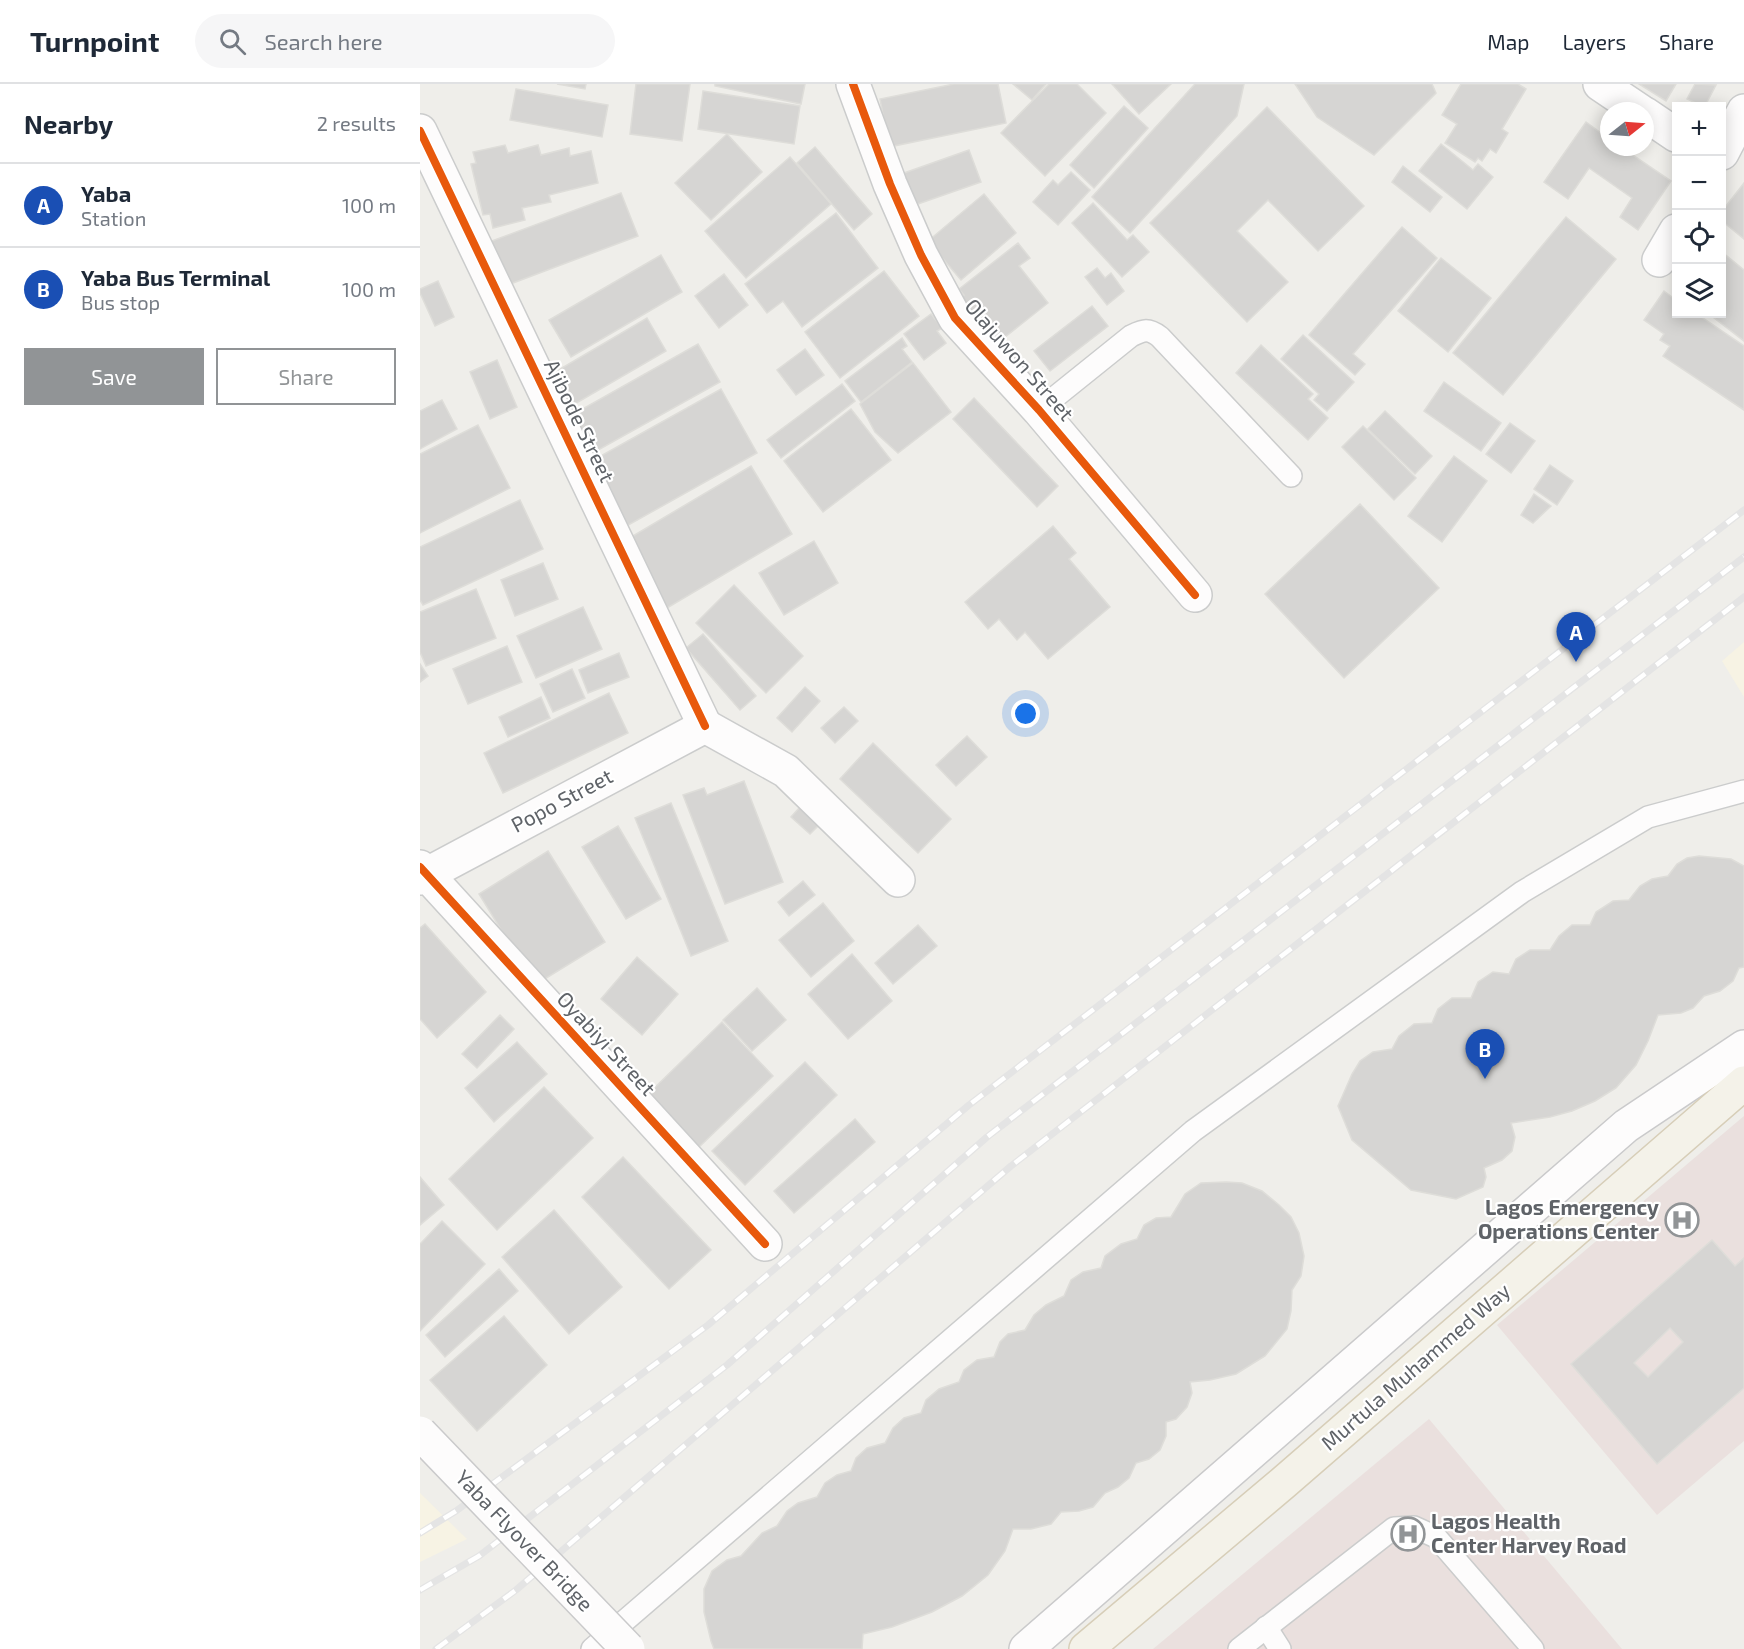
<!DOCTYPE html>
<meta charset="utf-8">
<style>
body{margin:0;font-family:"Exo 2",sans-serif;background:#f6f6f7;color:#1f2937}
.controls{position:absolute;right:18px;top:18px;display:grid;overflow:hidden;border-radius:0px;box-shadow:0 3px 15px #0003}
.controls button{width:54px;height:54px;display:grid;place-items:center;padding:0;border:0;border-bottom:2px solid #e0e1e3;background:#fff;color:#1f2937;font:30px sans-serif}
.compass{position:absolute;left:1180px;top:18px;width:54px;height:54px;border-radius:50%;background:#fff;box-shadow:0 3px 15px #0003;rotate:73deg}
.you{position:absolute;left:606px;top:630px;width:21px;height:21px;margin:-15px;border:4px solid #fff;border-radius:50%;background:#1a73e8;box-shadow:0 0 0 9px #1a73e833}
.badge{display:grid;place-items:center;width:39px;height:39px;border-radius:50%;background:#919496;color:#fff;font-size:20px;font-weight:700}
.pin{position:absolute;translate:-50% -50px;filter:drop-shadow(0 2px 3px #0008)}
.pin::after{content:'';position:absolute;top:32px;width:21px;height:18px;background:inherit;clip-path:polygon(0 0,100% 0,50% 100%)}
.list{margin:0;padding:0;list-style:none}
h2{display:flex;justify-content:space-between;align-items:center;height:78px;margin:0;padding:0 24px;font-size:26px}
h2 small{font-size:20px;font-weight:400;color:#747a83}
.list li{display:grid;grid-template-columns:39px 1fr auto;gap:18px;align-items:center;box-sizing:border-box;height:84px;padding:0 24px;border-top:2px solid #e0e1e3}
.list b{display:block;font-size:22px;white-space:nowrap}
.list p{margin:0;font-size:20px;white-space:nowrap;color:#747a83}
.list em{font-size:20px;font-style:normal;color:#747a83}
.actions{display:flex;gap:12px;padding:18px 24px}
.actions a{flex:1;padding:14px 0;border:2px solid #919496;border-radius:0px;text-align:center;font-size:21px;color:#919496}
.actions .main{background:#919496;color:#fff}
.icon{flex:none;width:33px;height:33px;fill:none;stroke:currentColor;stroke-width:2;stroke-linecap:round;stroke-linejoin:round}
.map{position:relative;flex:none;width:1324px;height:1565px;overflow:hidden}
header{display:flex;align-items:center;gap:36px;box-sizing:border-box;height:84px;padding:0 30px;background:#fff;border-bottom:2px solid #e0e1e3}
header strong{font-size:28px}
nav{display:flex;gap:33px;margin-inline-start:auto;font-size:21px}
.search{width:420px;height:54px;background:#f6f6f7;display:flex;align-items:center;gap:15px;box-sizing:border-box;padding:0 21px;border-radius:33px;color:#747a83;font-size:22px}
main{display:flex}
aside{flex:1;background:#fff}
.map>svg:first-child{display:block}
.commercial{fill:#f7f3e4}
.medical{fill:#eae0de}
.building{fill:#d6d5d3;stroke:#deddd9;stroke-width:1.5;fill-rule:evenodd}
.lines{fill:none;stroke-linecap:round;stroke-linejoin:round}
.service-casing{stroke:#cbcccc;stroke-width:24}
.minor-casing{stroke:#cbcccc;stroke-width:36}
.secondary-casing{stroke:#cacacb;stroke-width:36}
.primary-casing{stroke:#d7ceb8;stroke-width:36}
.service{stroke:#fdfcfc;stroke-width:21}
.minor{stroke:#fdfcfc;stroke-width:33}
.secondary{stroke:#fdfcfc;stroke-width:33}
.primary{stroke:#f4f2e9;stroke-width:33}
.rail-casing{stroke:#e4e4e4;stroke-width:7}
.rail{stroke:#fff;stroke-width:4.5;stroke-dasharray:14;stroke-linecap:butt}
.secondary-bridge-casing{stroke:#cacacb;stroke-width:36;stroke-linecap:butt}
.secondary-bridge{stroke:#fdfcfc;stroke-width:33}
.cycleway-casing{stroke:#fff;stroke-width:11}
.cycleway{stroke:#e8590c;stroke-width:8}
.labels{text-anchor:middle;stroke-width:4.5;stroke-linejoin:round;paint-order:stroke}
.street-label{font-size:21px;fill:#5f6368;stroke:#fff}
.poi-label{font-size:21px;font-weight:bold;fill:#5f6368;stroke:#fff;text-anchor:end}
</style>
<header>
<strong>Turnpoint</strong>
<div class="search"><svg class="icon" aria-label="search" viewBox="0 0 24 24"><circle cx="10" cy="10" r="6"/><path d="M15 15l6 6"/></svg>Search here</div>
<nav><a>Map</a><a>Layers</a><a>Share</a></nav>
</header>
<main>
<aside>
<h2>Nearby<small>2 results</small></h2>
<ul class="list">
<li><span class="badge" style="background:#1a4fb4">A</span><div><b>Yaba</b><p>Station</p></div><em>100 m</em></li>
<li><span class="badge" style="background:#1a4fb4">B</span><div><b>Yaba Bus Terminal</b><p>Bus stop</p></div><em>100 m</em></li>
</ul>
<div class="actions"><a class="main">Save</a><a>Share</a></div>
</aside>
<div class="map">
<svg width="1324" height="1565" viewBox="0 0 1324 1565">
<rect width="100%" height="100%" fill="#efeeea"/>
<g class="commercial">
<path d="M1324 558V613L1302 577Z"/>
<path d="M0 1409 47 1455 0 1478Z"/>
</g>
<g class="medical">
<path d="M1324 1032V1357L1237 1431 1077 1241Z"/>
<path d="M1009 1335 1202 1565H733Z"/>
</g>
<g class="building">
<path d="M137 0H166L165 5Z"/>
<path d="M216 0H270L262 57 210 50Z"/>
<path d="M295 0H385L381 20 295 2Z"/>
<path d="M534 0H578L586 39 469 63 460 15Z"/>
<path d="M593 0H626L612 16Z"/>
<path d="M629 0H657L686 29 625 92 581 49Z"/>
<path d="M692 0H751L719 30Z"/>
<path d="M775 0H824L817 32 710 149 672 113Z"/>
<path d="M875 0H1012L1016 9 954 71 897 33Z"/>
<path d="M1041 0H1098L1106 5 1082 45 1088 49 1076 69 1070 65 1062 77 1058 74 1055 78 1025 59 1037 40 1022 31Z"/>
<path d="M1219 0H1256L1246 17Z"/>
<path d="M1275 0 1296 1 1285 22H1282L1267 15Z"/>
<path d="M96 5 188 21 182 53 90 36Z"/>
<path d="M283 7 380 22 374 60 278 45Z"/>
<path d="M704 22 728 44 674 104 650 81Z"/>
<path d="M847 23 944 122 898 167 848 116 817 147 868 198 827 238 730 139Z"/>
<path d="M1166 38 1189 55V63H1201L1251 97 1218 146 1200 133 1212 114 1169 84 1148 115 1124 98Z"/>
<path d="M307 50 342 88 291 136 255 99Z"/>
<path d="M1021 60 1053 86 1058 80 1073 93 1047 125 999 87Z"/>
<path d="M85 61 88 69 118 61 121 71 149 64 150 72 171 67 178 99 129 111 131 118 102 124 105 136 73 144 70 130 63 131 51 80 56 79 53 68Z"/>
<path d="M395 63 452 130 434 146 377 79Z"/>
<path d="M549 66 561 98 495 121 484 89Z"/>
<path d="M370 73 411 120 326 194 285 147Z"/>
<path d="M983 82 1022 113 1010 128 972 98Z"/>
<path d="M651 88 670 106 638 141 613 118 633 96 638 101Z"/>
<path d="M1324 99V155L1302 137V127Z"/>
<path d="M201 109 218 152 77 205 61 161Z"/>
<path d="M564 110 596 149 541 196 508 157Z"/>
<path d="M673 119 707 156 713 151 729 168 702 193 652 139Z"/>
<path d="M416 129 458 184 382 243 363 217 347 229 325 200Z"/>
<path d="M1146 133 1196 175 1083 311 1033 269Z"/>
<path d="M982 143 1017 174 933 270 945 280 935 291 889 251Z"/>
<path d="M598 159 610 174 599 182 628 219 580 257 564 238 561 241 540 214 544 211 539 205Z"/>
<path d="M1302 168 1324 186V257L1289 230H1302Z"/>
<path d="M241 171 262 208 151 273 129 236Z"/>
<path d="M1021 174 1071 214 1028 268 978 227Z"/>
<path d="M677 184 685 194 691 189 704 207 687 221 665 193Z"/>
<path d="M464 187 499 232 420 294 385 248Z"/>
<path d="M304 190 328 221 299 244 275 212Z"/>
<path d="M18 197 34 233 15 242 0 209V205Z"/>
<path d="M1244 207 1256 216V230H1277L1324 262V326L1243 272 1250 262 1240 256 1244 250 1224 236Z"/>
<path d="M672 222 688 242 630 287 614 267Z"/>
<path d="M511 230 522 244 517 247 526 259 504 276 484 250Z"/>
<path d="M227 234 246 267 153 321 135 288Z"/>
<path d="M883 251 934 298 907 327 894 316 899 310 861 275Z"/>
<path d="M482 254 487 262 482 265 492 278 441 318 425 297Z"/>
<path d="M278 260 300 298 171 370 150 332Z"/>
<path d="M841 261 893 310 888 315 908 334 888 356 816 289Z"/>
<path d="M385 265 404 291 376 311 357 286Z"/>
<path d="M77 276 97 323 70 335 50 288Z"/>
<path d="M493 279 531 328 478 369 455 348 440 320Z"/>
<path d="M1024 298 1081 339 1061 367 1004 327Z"/>
<path d="M422 300 435 317 361 374 347 356Z"/>
<path d="M301 305 337 369 203 444 168 379Z"/>
<path d="M554 314 638 402 617 423 533 335Z"/>
<path d="M22 316 37 345 0 365V327Z"/>
<path d="M431 325 471 376 403 428 364 377Z"/>
<path d="M965 327 1012 372 995 390 948 345Z"/>
<path d="M1090 339 1115 357 1091 389 1066 370Z"/>
<path d="M58 341 90 404 0 449V370Z"/>
<path d="M943 342 996 394 974 416 922 363Z"/>
<path d="M1034 372 1067 397 1022 458 988 432Z"/>
<path d="M1130 381 1153 397 1137 421 1114 405Z"/>
<path d="M331 382 372 450 242 527 201 459Z"/>
<path d="M1114 410 1131 422 1113 439 1101 431Z"/>
<path d="M100 416 123 465 3 521 0 516V463Z"/>
<path d="M940 420 1019 504 924 594 845 510Z"/>
<path d="M633 442 656 469 649 475 690 523 628 575 605 548 597 556 579 535 568 545 545 518Z"/>
<path d="M394 457 418 499 364 531 339 489Z"/>
<path d="M123 479 138 515 95 532 81 496Z"/>
<path d="M314 501 383 572 346 609 276 539Z"/>
<path d="M56 505 76 554 6 582 0 568V528Z"/>
<path d="M163 523 182 565 116 594 97 552Z"/>
<path d="M283 550 336 612 320 626 266 564Z"/>
<path d="M87 562 102 598 48 620 33 585Z"/>
<path d="M199 569 209 593 168 609 159 586Z"/>
<path d="M0 580 8 592 0 598Z"/>
<path d="M152 585 165 614 133 628 120 600Z"/>
<path d="M385 603 400 617 372 648 357 634Z"/>
<path d="M189 609 208 649 83 709 64 669Z"/>
<path d="M121 613 130 634 88 653 79 633Z"/>
<path d="M424 623 438 637 415 659 401 644Z"/>
<path d="M547 652 567 673 536 702 516 681Z"/>
<path d="M453 659 531 735 498 769 420 695Z"/>
<path d="M324 697 363 798 305 820 263 711 284 704 287 711Z"/>
<path d="M251 719 308 857 271 872 215 734Z"/>
<path d="M380 723 400 740 390 750 371 733Z"/>
<path d="M198 742 241 815 206 835 162 763Z"/>
<path d="M128 767 185 858 115 901 59 810Z"/>
<path d="M1279 772 1311 775 1324 782V883L1319 884 1313 897 1300 907 1284 912 1273 924 1261 929 1238 931 1228 957 1216 981 1196 1004 1175 1017 1152 1027 1130 1033 1091 1039 1095 1053 1092 1067 1082 1076 1064 1084 1066 1093 1063 1103 1036 1115 991 1106 932 1056 918 1022 932 990 940 977 953 968 972 965 979 952 994 940 1012 939 1018 925 1032 914H1051L1058 898 1073 888 1089 890 1096 875 1110 866H1130L1139 852 1152 841H1170L1176 828 1193 817 1209 816 1220 802 1232 795 1248 792 1257 780 1267 774Z"/>
<path d="M383 797 395 811 369 832 358 818Z"/>
<path d="M403 819 434 857 391 893 359 856Z"/>
<path d="M5 840 66 908 17 954 0 935V844Z"/>
<path d="M498 841 517 862 473 900 455 879Z"/>
<path d="M432 870 472 917 428 955 388 910Z"/>
<path d="M217 873 258 910 222 951 181 915Z"/>
<path d="M337 904 366 936 332 967 303 936Z"/>
<path d="M80 931 94 945 57 984 42 970Z"/>
<path d="M302 938 353 992 277 1065 226 1012Z"/>
<path d="M97 958 127 990 74 1038 45 1004Z"/>
<path d="M385 978 417 1011 325 1101 292 1067Z"/>
<path d="M124 1003 173 1054 77 1146 29 1095Z"/>
<path d="M435 1035 455 1058 374 1129 354 1107Z"/>
<path d="M203 1073 291 1166 249 1205 162 1113Z"/>
<path d="M0 1093 24 1121 0 1141Z"/>
<path d="M806 1098 822 1099 842 1107 859 1121 871 1133 879 1149 884 1172 881 1192 872 1206 871 1227 867 1245 845 1272 816 1290 790 1296 770 1298 772 1309 767 1323 756 1335 746 1338V1352L740 1366 729 1375 716 1379 709 1394 698 1403 685 1409 673 1423 659 1427 641 1428 631 1440 611 1445H593L585 1467 568 1491 542 1512 512 1528 472 1543 443 1550 442 1565H294L291 1557 284 1528V1505L292 1487 307 1476 321 1472 342 1449 357 1442 367 1427 378 1419 397 1413 405 1399 417 1391 431 1387 436 1374 447 1364 465 1359 473 1344 484 1334 501 1329 506 1316 519 1305 539 1298 544 1286 557 1276 574 1273 580 1258 588 1250 605 1246 614 1231 626 1221 644 1212 651 1196 663 1188 681 1184 685 1172 701 1160 717 1155 724 1141 736 1134 751 1133 765 1110 781 1099Z"/>
<path d="M134 1126 202 1203 149 1250 82 1173Z"/>
<path d="M22 1137 65 1180 0 1247V1160Z"/>
<path d="M1292 1156 1315 1182 1324 1174V1304L1237 1380 1151 1280ZM1250 1244 1263 1258 1228 1293 1214 1279Z"/>
<path d="M79 1185 98 1207 25 1273 6 1251Z"/>
<path d="M84 1232 127 1281 57 1347 10 1296Z"/>
</g>
<g class="lines">
<defs>
<g id="service">
<path d="M619 326 711 252C724 246 728 244 740 253L871 392"/>
<path d="M846 1543 860 1565"/>
<path d="M172 1565 773 1047 1102 808 1228 733 1324 707"/>
<path d="M819 1565 974 1444 994 1443 1016 1453 1113 1565"/>
</g>
<g id="minor">
<path d="M433 0 470 100 501 171 535 234 619 326 775 511"/>
<path d="M1180 0 1220 27"/>
<path d="M1225 30 1256 51"/>
<path d="M0 47 285 642"/>
<path d="M1302 69 1324 27"/>
<path d="M1239 176 1256 147"/>
<path d="M285 642 366 687 478 796"/>
<path d="M0 783 345 1160"/>
<path d="M0 794 285 642"/>
</g>
<path id="secondary" d="M606 1565 1206 1042 1324 963"/>
<path id="primary" d="M666 1565 863 1399 1324 999"/>
</defs>
<use href="#service" class="service-casing"/>
<use href="#minor" class="minor-casing"/>
<use href="#secondary" class="secondary-casing"/>
<use href="#primary" class="primary-casing"/>
<use href="#service" class="service"/>
<use href="#minor" class="minor"/>
<use href="#secondary" class="secondary"/>
<use href="#primary" class="primary"/>
<defs>
<g id="rail">
<path d="M0 1449 36 1427 288 1241 549 1021 1324 426"/>
<path d="M0 1506 59 1472 307 1281 567 1053 1324 473"/>
<path d="M16 1565 96 1506 591 1082 1324 513"/>
</g>
</defs>
<use href="#rail" class="rail-casing"/>
<use href="#rail" class="rail"/>
<defs>
<path id="secondary-bridge" d="M0 1349 208 1565"/>
</defs>
<use href="#secondary-bridge" class="secondary-bridge-casing"/>
<use href="#secondary-bridge" class="secondary-bridge"/>
<defs>
<g id="cycleway">
<path d="M433 0 470 100 501 171 535 234 619 326 775 511"/>
<path d="M0 47 285 642"/>
<path d="M0 783 345 1160"/>
</g>
</defs>
<use href="#cycleway" class="cycleway-casing"/>
<use href="#cycleway" class="cycleway"/>
</g>
<defs>
<symbol id="hospital-ring" viewBox="-11 -11 22 22"><circle r="9.5" fill="#fff" stroke="#919496" stroke-width="1.5"/><path d="M-5-5h3v3.5h4V-5h3V5h-3V1.5h-4V5h-3Z" fill="#919496"/></symbol>
</defs>
<g fill-rule="evenodd">
<use href="#hospital-ring" x="1243" y="1117" width="38" height="38"/>
<use href="#hospital-ring" x="969" y="1431" width="38" height="38"/>
</g>
<g class="labels">
<g class="street-label">
<text transform="translate(599 276) rotate(49)" y="7">Olajuwon Street</text>
<text transform="translate(159 337) rotate(64)" y="7">Ajibode Street</text>
<text transform="translate(142 717) rotate(-28)" y="7">Popo Street</text>
<text transform="translate(186 960) rotate(47)" y="7">Oyabiyi Street</text>
<text transform="translate(996 1283) rotate(-41)" y="7">Murtula Muhammed Way</text>
<text transform="translate(104 1457) rotate(46)" y="7">Yaba Flyover Bridge</text>
</g>
<g class="poi-label">
<text x="1239" y="1131">Lagos Emergency<tspan x="1239" dy="24">Operations Center</tspan></text>
<text x="1011" y="1445" text-anchor="start">Lagos Health<tspan x="1011" dy="24">Center Harvey Road</tspan></text>
</g>
</g>
</svg>
<div class="controls">
<button>+</button>
<button>−</button>
<button><svg class="icon" aria-label="locate" viewBox="0 0 24 24"><circle cx="12" cy="12" r="6"/><path d="M12 2v4M12 18v4M2 12h4M18 12h4"/></svg></button>
<button><svg class="icon" aria-label="layers" viewBox="0 0 24 24"><path d="M12 4l9 5-9 5-9-5zM3 14l9 5 9-5"/></svg></button>
</div>
<svg class="compass" viewBox="-18 -18 36 36"><path d="M0-13l5 13h-10z" fill="#e53935"/><path d="M0 13l5-13h-10z" fill="#747a83"/></svg>
<div class="you"></div>
<div class="pin badge" style="left:1156px;top:578px;background:#1a4fb4">A</div>
<div class="pin badge" style="left:1065px;top:995px;background:#1a4fb4">B</div>
</div>
</main>
